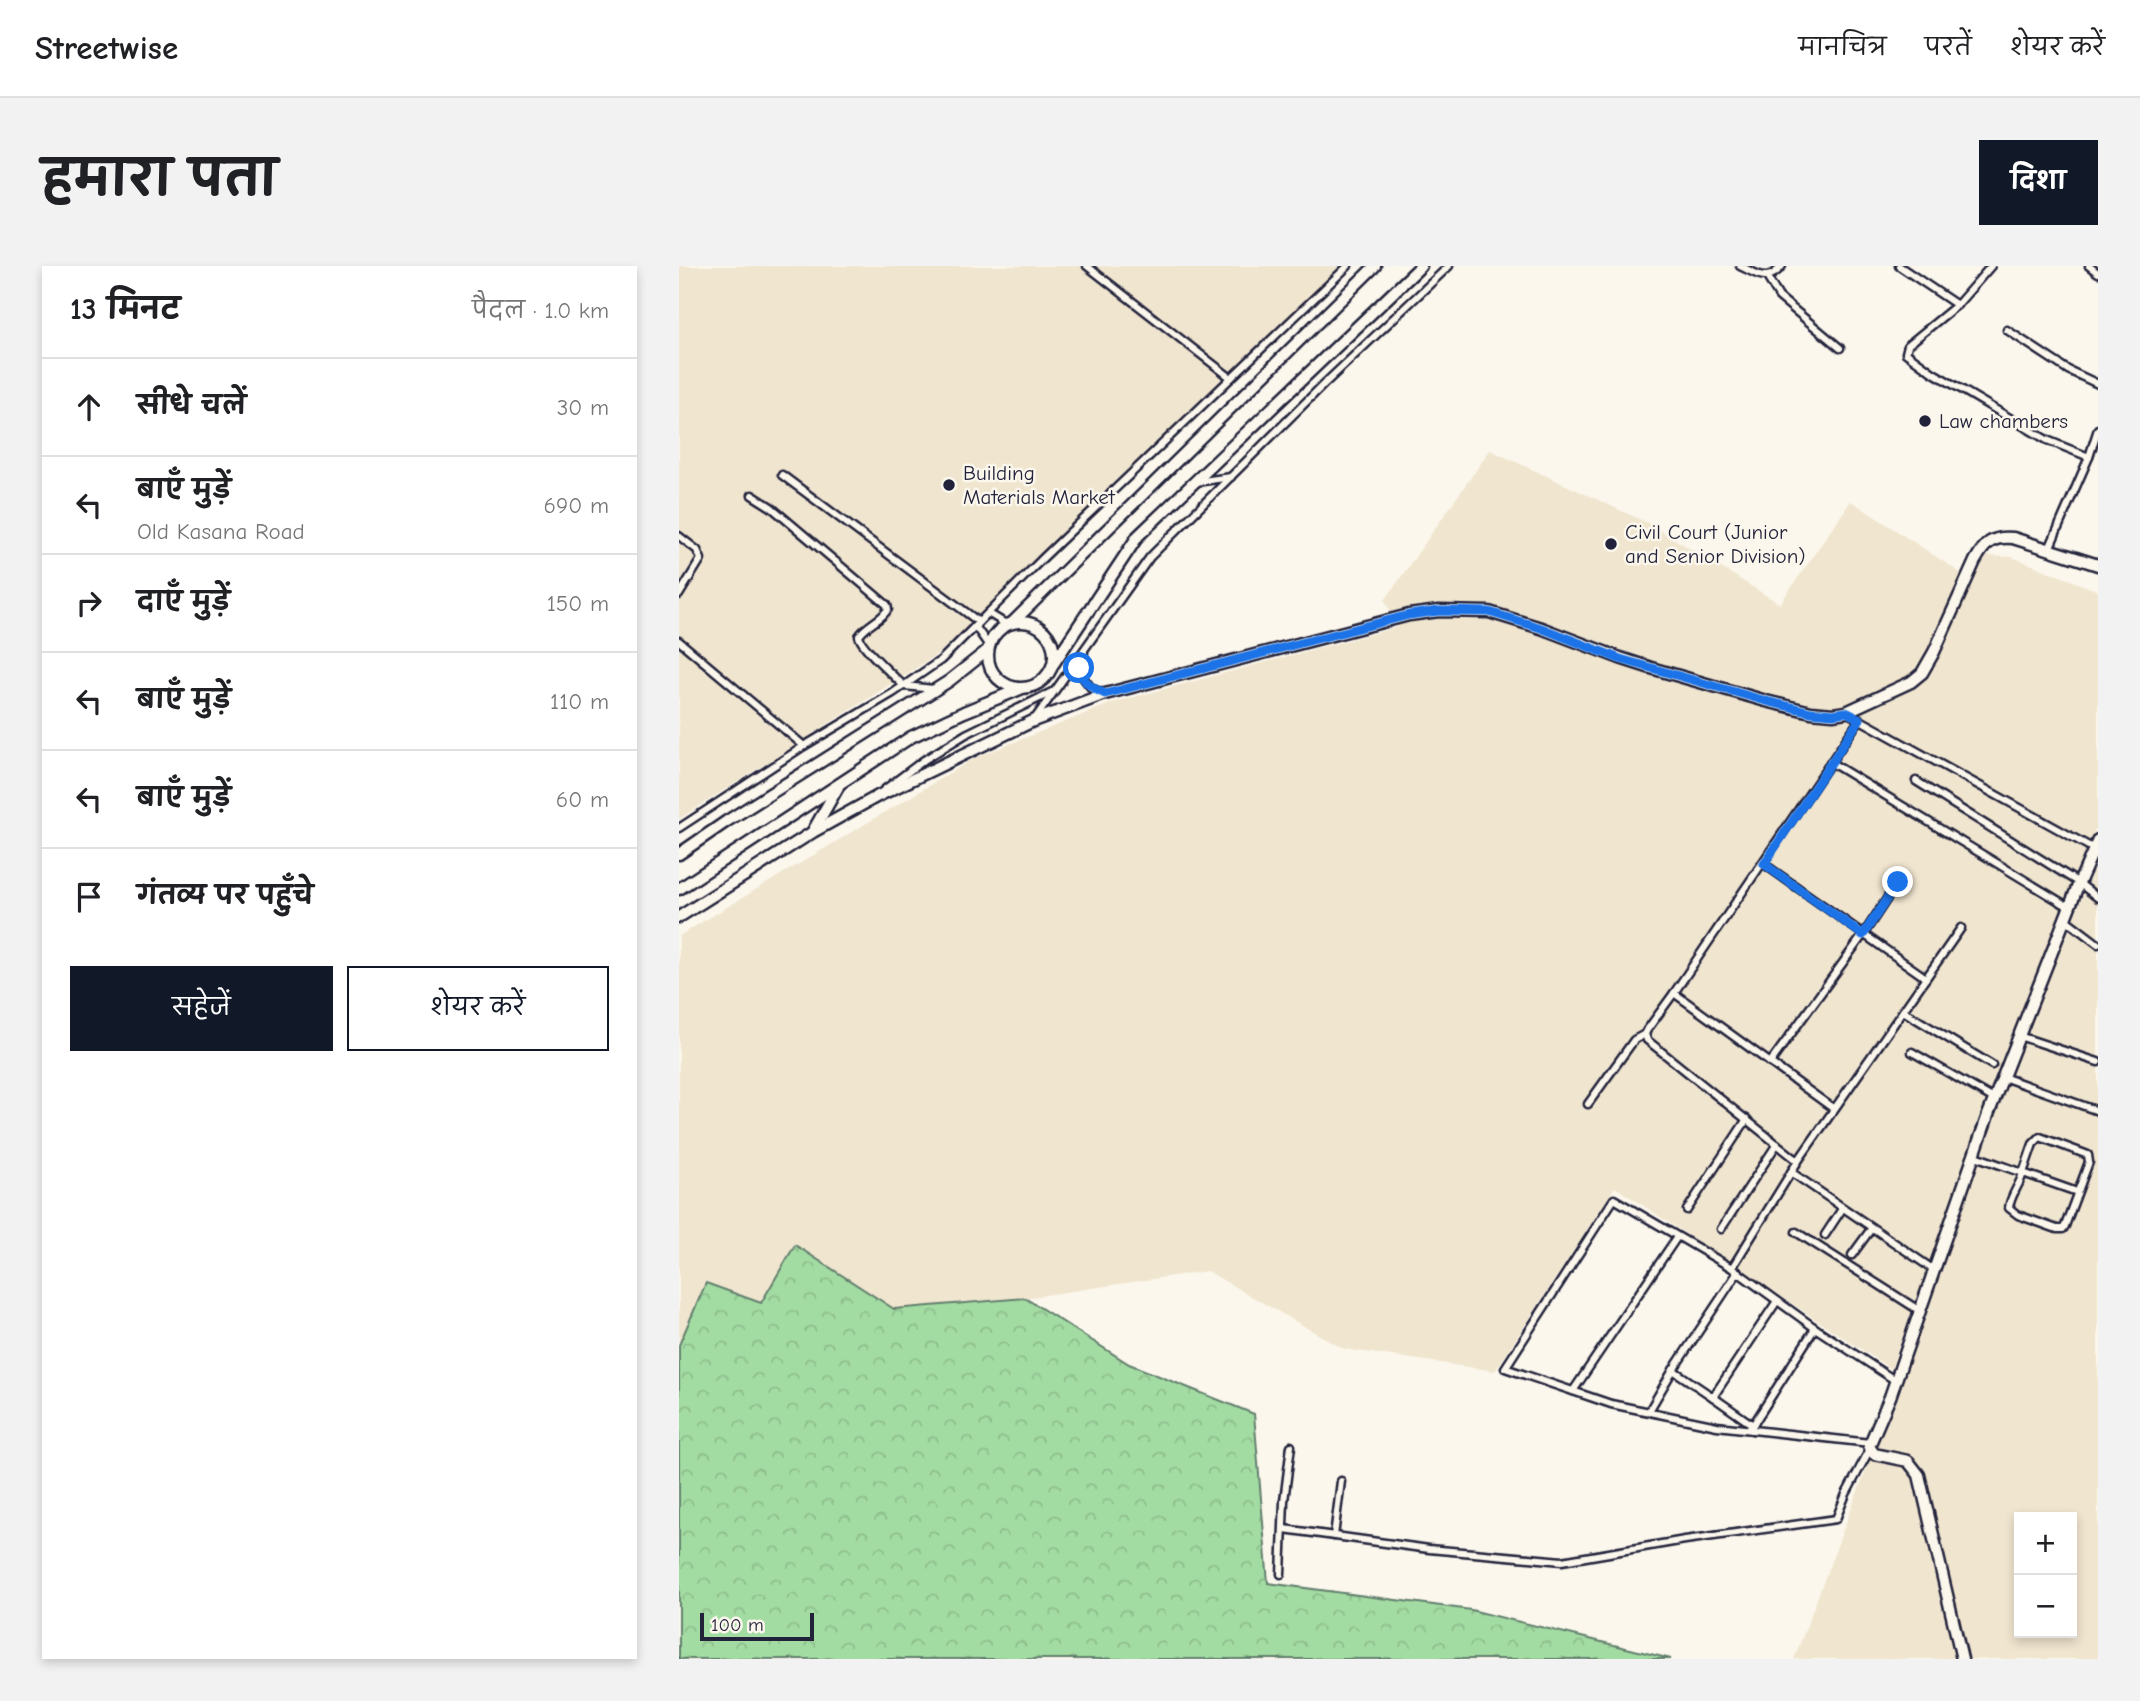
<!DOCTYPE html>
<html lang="hi">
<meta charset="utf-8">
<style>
body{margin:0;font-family:"Comic Neue","Playpen Sans Deva",sans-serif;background:#f2f2f2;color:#202124}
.controls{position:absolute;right:21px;bottom:21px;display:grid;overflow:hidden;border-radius:0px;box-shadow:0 4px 10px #0003}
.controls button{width:63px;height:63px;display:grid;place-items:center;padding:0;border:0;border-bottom:2px solid #e0e0e0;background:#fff;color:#202124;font:35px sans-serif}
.scale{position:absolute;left:21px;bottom:18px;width:114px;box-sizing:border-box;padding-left:7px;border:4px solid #22223b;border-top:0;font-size:19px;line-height:24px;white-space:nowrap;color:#22223b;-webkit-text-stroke:5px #fbf7ec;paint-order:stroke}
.stop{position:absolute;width:21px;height:21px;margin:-16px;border:5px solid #1a73e8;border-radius:50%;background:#fff}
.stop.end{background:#1a73e8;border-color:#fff;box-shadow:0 2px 7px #0008}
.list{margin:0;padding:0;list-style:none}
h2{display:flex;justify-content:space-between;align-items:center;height:91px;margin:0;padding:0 28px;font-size:30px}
h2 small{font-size:23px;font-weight:400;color:#757577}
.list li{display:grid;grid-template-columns:46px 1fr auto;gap:21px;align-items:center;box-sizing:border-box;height:98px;padding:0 28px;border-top:2px solid #e0e0e0}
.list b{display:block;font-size:26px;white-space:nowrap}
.list p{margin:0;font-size:23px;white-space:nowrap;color:#757577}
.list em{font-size:23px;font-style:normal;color:#757577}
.actions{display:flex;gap:14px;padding:21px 28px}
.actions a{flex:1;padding:16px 0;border:2px solid #111827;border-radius:0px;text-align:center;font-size:24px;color:#111827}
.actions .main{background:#111827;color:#fff}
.icon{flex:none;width:38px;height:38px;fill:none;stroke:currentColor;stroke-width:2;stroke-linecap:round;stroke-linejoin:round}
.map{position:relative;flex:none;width:1419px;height:1393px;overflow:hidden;border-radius:0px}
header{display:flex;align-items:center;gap:42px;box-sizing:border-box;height:98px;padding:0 35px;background:#fff;border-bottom:2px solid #e0e0e0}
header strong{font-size:33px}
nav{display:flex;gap:38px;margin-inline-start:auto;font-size:24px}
.intro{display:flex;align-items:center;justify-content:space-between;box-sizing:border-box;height:168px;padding:0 42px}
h1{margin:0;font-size:49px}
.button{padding:18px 32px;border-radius:0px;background:#111827;color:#fff;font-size:24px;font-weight:700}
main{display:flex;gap:42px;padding:0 42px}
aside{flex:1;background:#fff;border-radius:0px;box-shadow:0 4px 10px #0003}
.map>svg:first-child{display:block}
.built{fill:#f0e5cf;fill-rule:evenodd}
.forest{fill:url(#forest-crowns);stroke:#627f6e;stroke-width:2}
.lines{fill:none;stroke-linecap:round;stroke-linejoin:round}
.street-casing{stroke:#22223b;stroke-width:11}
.secondary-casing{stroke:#22223b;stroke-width:15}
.street{stroke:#fbf7ec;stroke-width:6}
.secondary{stroke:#fbf7ec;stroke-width:10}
.route{stroke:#1a73e8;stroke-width:9}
.poi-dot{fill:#22223b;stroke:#fbf7ec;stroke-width:2.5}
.labels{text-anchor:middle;stroke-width:5;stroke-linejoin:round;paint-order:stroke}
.poi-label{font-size:21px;fill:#22223b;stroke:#fbf7ec;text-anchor:start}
</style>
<header>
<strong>Streetwise</strong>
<nav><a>मानचित्र</a><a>परतें</a><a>शेयर करें</a></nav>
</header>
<div class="intro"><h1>हमारा पता</h1><a class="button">दिशा</a></div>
<main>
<aside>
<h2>13 मिनट<small>पैदल · 1.0 km</small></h2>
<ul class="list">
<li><svg class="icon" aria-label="ahead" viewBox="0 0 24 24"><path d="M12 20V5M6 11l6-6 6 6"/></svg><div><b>सीधे चलें</b></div><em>30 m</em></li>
<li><svg class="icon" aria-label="left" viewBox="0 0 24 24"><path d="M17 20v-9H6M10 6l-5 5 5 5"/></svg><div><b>बाएँ मुड़ें</b><p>Old Kasana Road</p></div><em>690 m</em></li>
<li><svg class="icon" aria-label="right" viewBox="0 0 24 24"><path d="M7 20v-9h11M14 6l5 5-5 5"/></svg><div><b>दाएँ मुड़ें</b></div><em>150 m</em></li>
<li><svg class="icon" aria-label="left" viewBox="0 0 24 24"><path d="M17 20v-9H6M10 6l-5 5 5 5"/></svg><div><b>बाएँ मुड़ें</b></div><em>110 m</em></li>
<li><svg class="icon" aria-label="left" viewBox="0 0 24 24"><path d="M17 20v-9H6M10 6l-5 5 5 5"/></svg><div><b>बाएँ मुड़ें</b></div><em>60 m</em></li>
<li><svg class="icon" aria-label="arrive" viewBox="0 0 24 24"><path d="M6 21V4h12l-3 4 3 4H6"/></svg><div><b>गंतव्य पर पहुँचे</b></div></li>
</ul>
<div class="actions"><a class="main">सहेजें</a><a>शेयर करें</a></div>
</aside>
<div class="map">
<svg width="1419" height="1393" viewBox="0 0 1419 1393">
<defs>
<pattern id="forest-crowns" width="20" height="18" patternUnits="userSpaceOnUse" patternTransform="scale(1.75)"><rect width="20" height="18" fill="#a3dca2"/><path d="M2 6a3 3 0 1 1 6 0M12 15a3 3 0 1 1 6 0" fill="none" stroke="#8cbc8c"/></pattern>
</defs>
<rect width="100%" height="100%" fill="#fbf7ec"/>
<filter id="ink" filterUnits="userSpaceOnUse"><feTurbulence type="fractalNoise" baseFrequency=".0143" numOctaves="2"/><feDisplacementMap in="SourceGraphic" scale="14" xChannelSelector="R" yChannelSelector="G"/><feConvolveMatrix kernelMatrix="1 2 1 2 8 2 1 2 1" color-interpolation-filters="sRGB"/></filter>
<g filter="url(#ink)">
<g class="built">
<path d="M0 0H669L495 170 259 388 0 553Z"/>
<path d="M811 184 971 258 1101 338 1172 235 1291 313 1306 290 1333 291 1419 325V557L1389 627 1212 1103 936 921 816 1105 665 1083 528 1005 346 1032 215 1043 116 979 82 1037 6 1066 0 1078V670L296 492 433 437 719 361 706 334Z"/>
<path d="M1419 593V1393H1115L1223 1110 1343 777ZM1340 1251H1393V1367H1340Z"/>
</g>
<path class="forest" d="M116 979 215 1043 346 1032 450 1098 575 1148 589 1317 792 1344 992 1393H0V1079L27 1017 82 1037Z"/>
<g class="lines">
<defs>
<g id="street">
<path d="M408 0 552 112"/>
<path d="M1061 0C1079 8 1088 18 1103 0"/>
<path d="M1220 0 1278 39 1312 0"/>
<path d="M1410 0 1419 7"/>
<path d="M1088 11 1100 31 1161 82"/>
<path d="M1278 39 1229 79 1227 87 1253 106 1368 174 1410 191"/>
<path d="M1328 64 1389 104 1419 118"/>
<path d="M103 209 300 356"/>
<path d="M517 216 552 211"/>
<path d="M73 229 92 241 208 339 209 343C202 355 188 358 180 370 181 380 215 410 225 420L255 423"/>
<path d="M0 270 18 284 22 293 0 329"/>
<path d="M1370 283 1410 191 1419 163"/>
<path d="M309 347 327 358"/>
<path d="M296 360 310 380"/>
<path d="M0 375 125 480"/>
<path d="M405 387 400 406 413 423 426 428"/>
<path d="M1167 446 1415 583"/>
<path d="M355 454 471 291 644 119 770 0"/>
<path d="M1151 496 1390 641"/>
<path d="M1237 515 1400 617 1419 632"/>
<path d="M205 524 245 494 287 468 373 426"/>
<path d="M0 562 125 480 214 427 262 394 365 291 669 0"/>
<path d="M1085 598 1247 712"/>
<path d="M1386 653 1419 678"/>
<path d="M995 727 968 764 966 768 968 774 1119 895"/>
<path d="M1224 745 1313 799"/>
<path d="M1340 770 1419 796"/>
<path d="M1233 786 1315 833"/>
<path d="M1091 797 1184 669 1219 616"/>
<path d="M1324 811 1419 845"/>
<path d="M909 838 955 774 966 768"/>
<path d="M1155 843 995 727 1181 453"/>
<path d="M1296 890 1344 907 1354 878 1361 871 1409 889 1410 896 1386 960 1384 963H1378L1339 949 1330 942C1331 930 1341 919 1344 907L1398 926"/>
<path d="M1112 906 1255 1004"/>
<path d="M1008 944 1068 853"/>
<path d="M1042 963 1098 878"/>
<path d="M1117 966 1241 1045"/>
<path d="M1146 969 1163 943"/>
<path d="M1173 989 1192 963"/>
<path d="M1053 1002 1119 895 1282 662"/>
<path d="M994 1104 1034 1131"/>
<path d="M894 1125 998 971"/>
<path d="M970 1145 994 1104 1059 1006"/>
<path d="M1074 1159 1136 1062"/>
<path d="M1073 1164 1071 1157 1034 1131 1098 1035"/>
<path d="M1191 1177 1038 1160 932 1138 826 1102 935 933 1053 1002 1136 1062 1217 1115"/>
<path d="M605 1263 750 1283 883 1295 1006 1274 1157 1253 1167 1228 1191 1183"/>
<path d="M655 1270 662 1215"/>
<path d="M602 1308 605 1235 612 1180"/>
</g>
<g id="secondary">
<circle cx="342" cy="389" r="33"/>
<path d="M333 357 696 0"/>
<path d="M375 397 459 270 742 0"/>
<path d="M134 565 159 521"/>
<path d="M0 588 48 555 270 415 309 384"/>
<path d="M0 623 232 471 285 446 341 423"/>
<path d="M0 651 134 566 199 530 354 455 426 428 730 349 760 345 810 346 862 362 941 392 972 402 1087 435 1132 446 1154 448 1167 446 1232 416 1243 407 1255 386 1296 295C1306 277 1313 270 1334 272L1419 299"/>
<path d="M1283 1393 1240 1209 1229 1195 1195 1188 1190 1180 1211 1131 1309 849 1400 617 1419 574"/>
</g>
</defs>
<use href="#street" class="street-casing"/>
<use href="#secondary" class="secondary-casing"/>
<use href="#street" class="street"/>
<use href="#secondary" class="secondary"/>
</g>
</g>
<g class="lines" filter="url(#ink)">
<path class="route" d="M400 402C404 417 413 422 426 428L730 349 760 345 810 346 862 362 941 393 1087 435 1132 446 1154 448 1167 446 1181 453 1085 598 1184 669 1219 616"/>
</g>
<g class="poi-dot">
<circle cx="1246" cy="155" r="7"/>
<circle cx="270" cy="219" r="7"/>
<circle cx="932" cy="278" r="7"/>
</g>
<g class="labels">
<g class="poi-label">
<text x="1260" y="162">Law chambers</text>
<text x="284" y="214">Building<tspan x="284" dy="24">Materials Market</tspan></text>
<text x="946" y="273">Civil Court (Junior<tspan x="946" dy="24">and Senior Division)</tspan></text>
</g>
</g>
</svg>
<div class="controls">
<button>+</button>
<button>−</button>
</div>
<div class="scale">100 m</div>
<div class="stop" style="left:400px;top:402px"></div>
<div class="stop end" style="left:1219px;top:616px"></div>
</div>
</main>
